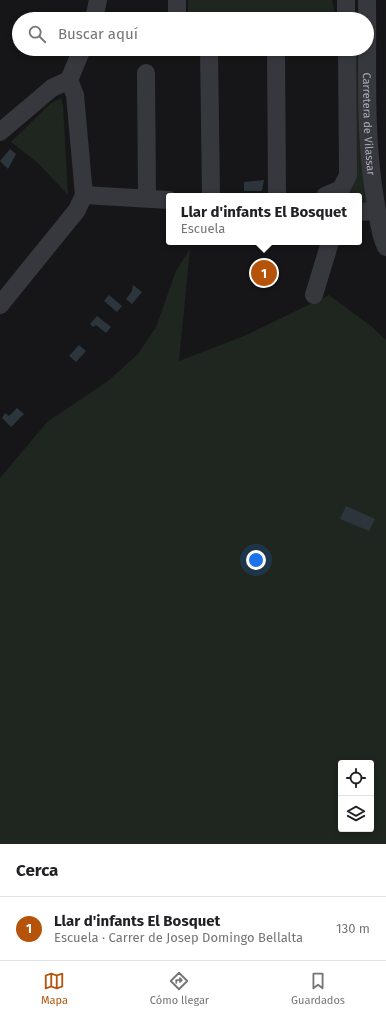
<!DOCTYPE html>
<html lang="es">
<meta charset="utf-8">
<style>
body{margin:0;font-family:"Fira Sans",sans-serif;background:#f2f2f2;color:#202124}
.controls{position:absolute;right:12px;bottom:12px;display:grid;overflow:hidden;border-radius:4px;box-shadow:0 2px 6px #0003}
.controls button{width:36px;height:36px;display:grid;place-items:center;padding:0;border:0;border-bottom:1px solid #e0e0e0;background:#fff;color:#202124;font:20px sans-serif}
.you{position:absolute;left:256px;top:560px;width:14px;height:14px;margin:-10px;border:3px solid #fff;border-radius:50%;background:#1a73e8;box-shadow:0 0 0 6px #1a73e833}
.badge{display:grid;place-items:center;width:26px;height:26px;border-radius:50%;background:#b45309;color:#fff;font-size:13px;font-weight:700}
.pin{position:absolute;translate:-50% -50%;border:2px solid #fff;box-shadow:0 1px 4px #0006}
.popup{position:absolute;left:166px;top:193px;width:196px;height:52px;box-sizing:border-box;display:grid;place-content:center;border-radius:4px;background:#fff;filter:drop-shadow(0 1px 3px #0005);font-size:13px;white-space:nowrap;color:#757577}
.popup b{font-size:15px;color:#202124}
.popup::after{content:'';position:absolute;left:50%;top:100%;margin-left:-8px;border:8px solid transparent;border-top-color:#fff}
.list{margin:0;padding:0;list-style:none}
h2{display:flex;justify-content:space-between;align-items:center;height:52px;margin:0;padding:0 16px;font-size:17px}
h2 small{font-size:13px;font-weight:400;color:#757577}
.list li{display:grid;grid-template-columns:26px 1fr auto;gap:12px;align-items:center;box-sizing:border-box;height:64px;padding:0 16px;border-top:1px solid #e0e0e0}
.list b{display:block;font-size:15px;white-space:nowrap}
.list p{margin:0;font-size:13px;white-space:nowrap;color:#757577}
.list em{font-size:13px;font-style:normal;color:#757577}
.icon{flex:none;width:22px;height:22px;fill:none;stroke:currentColor;stroke-width:2;stroke-linecap:round;stroke-linejoin:round}
.map{position:relative;flex:none;width:386px;height:844px;overflow:hidden}
.search{position:absolute;background:#fff;box-shadow:0 2px 6px #0003;left:12px;right:12px;top:12px;height:44px;display:flex;align-items:center;gap:10px;box-sizing:border-box;padding:0 14px;border-radius:22px;color:#757577;font-size:15px}
.sheet{height:116px;background:#fff}
nav{display:flex;justify-content:space-around;align-items:center;box-sizing:border-box;height:56px;border-top:1px solid #e0e0e0;background:#fff;font-size:11px;color:#757577}
nav a{display:grid;justify-items:center;gap:2px}
nav .on{color:#b45309}
.map>svg:first-child{display:block}
.green{fill:#1e261f;fill-rule:evenodd}
.water{fill:#2c353c}
.lines{fill:none;stroke-linecap:round;stroke-linejoin:round}
.minor{stroke:#37383d;stroke-width:18}
.labels{text-anchor:middle;stroke-width:3;stroke-linejoin:round;paint-order:stroke}
.street-label{font-size:11px;fill:#a8adb8;stroke:#111113}
</style>
<div class="map">
<svg width="386" height="844" viewBox="0 0 386 844">
<rect width="100%" height="100%" fill="#161618"/>
<g class="green">
<path d="M188 0H332L336 19H188Z"/>
<path d="M189 49H340L341 54 189 55Z"/>
<path d="M347 49H366L374 209H359V196H325L341 189Z"/>
<path d="M61 98 63 106 68 195 38 163 11 142 50 104Z"/>
<path d="M190 249 179 361 244 336 329 295 371 326 386 340V844H0V478L47 422 108 381 138 354 156 327 176 271ZM341 763H371V829H341Z"/>
</g>
<g class="water">
<path d="M10 149 16 154 8 169 0 161Z"/>
<path d="M264 180 262 191H244V182Z"/>
<path d="M133 285 142 292 132 304 126 299 132 291Z"/>
<path d="M109 295 122 306 117 312 104 301Z"/>
<path d="M97 316 111 327 106 333 96 325 93 327 90 324Z"/>
<path d="M79 345 86 351 76 362 69 356Z"/>
<path d="M17 408 24 414 11 427 2 418 5 413 9 416Z"/>
<path d="M346 506 375 519 369 531 340 519Z"/>
</g>
<g class="lines">
<g class="minor">
<path d="M177 0V19"/>
<path d="M346 0V19"/>
<path id="s1" d="M367 0C368 66 364 134 375 199 378 215 379 233 386 247"/>
<path d="M94 19 98 0"/>
<path d="M209 49 211 196"/>
<path d="M276 49 277 196"/>
<path d="M146 73 147 198"/>
<path d="M69 80 75 95 84 195"/>
<path d="M0 132 52 88 69 80 82 49"/>
<path d="M84 195 169 200"/>
<path d="M325 196 341 189 348 175 347 49"/>
<path d="M359 212 377 211"/>
<path d="M314 295 330 242"/>
<path d="M0 305 77 210 84 195"/>
</g>
</g>
<g class="labels">
<g class="street-label">
<text dy="4" stroke="none"><textPath href="#s1" startOffset="124">Carretera de Vilassar</textPath></text>
</g>
</g>
</svg>
<div class="controls">
<button><svg class="icon" aria-label="locate" viewBox="0 0 24 24"><circle cx="12" cy="12" r="6"/><path d="M12 2v4M12 18v4M2 12h4M18 12h4"/></svg></button>
<button><svg class="icon" aria-label="layers" viewBox="0 0 24 24"><path d="M12 4l9 5-9 5-9-5zM3 14l9 5 9-5"/></svg></button>
</div>
<div class="you"></div>
<div class="pin badge" style="left:264px;top:273px">1</div>
<div class="popup"><b>Llar d'infants El Bosquet</b>Escuela</div>
<div class="search"><svg class="icon" aria-label="search" viewBox="0 0 24 24"><circle cx="10" cy="10" r="6"/><path d="M15 15l6 6"/></svg>Buscar aquí</div>
</div>
<section class="sheet">
<h2>Cerca<small></small></h2>
<ul class="list">
<li><span class="badge">1</span><div><b>Llar d'infants El Bosquet</b><p>Escuela · Carrer de Josep Domingo Bellalta</p></div><em>130 m</em></li>
</ul>
</section>
<nav>
<a class="on"><svg class="icon" aria-label="map" viewBox="0 0 24 24"><path d="M3 6l6-2 6 2 6-2v14l-6 2-6-2-6 2zM9 4v14M15 6v14"/></svg>Mapa</a>
<a><svg class="icon" aria-label="directions" viewBox="0 0 24 24"><path d="M12 3l9 9-9 9-9-9zM9 14v-3h6M13 9l2 2-2 2"/></svg>Cómo llegar</a>
<a><svg class="icon" aria-label="saved" viewBox="0 0 24 24"><path d="M7 4h10v16l-5-4-5 4z"/></svg>Guardados</a>
</nav>
